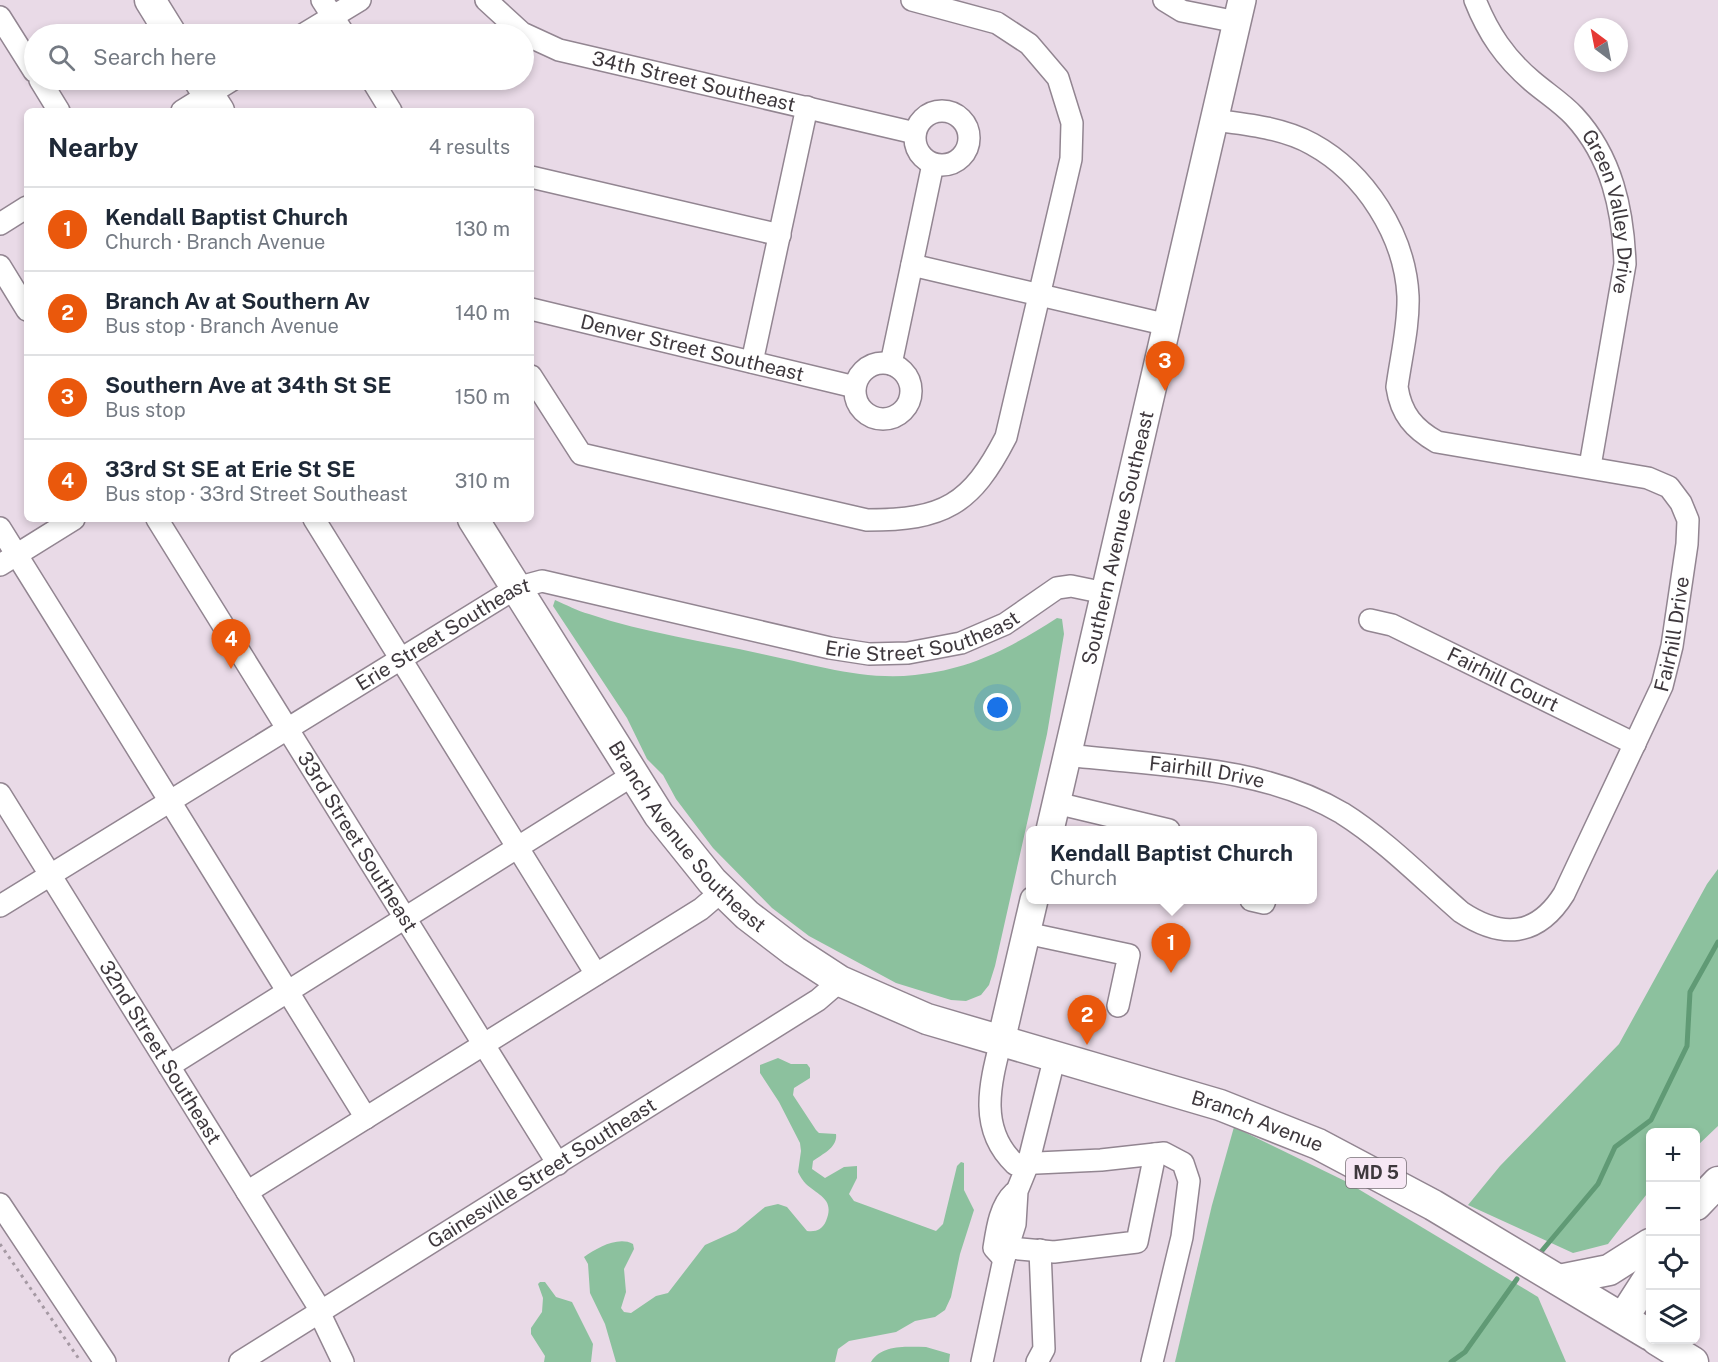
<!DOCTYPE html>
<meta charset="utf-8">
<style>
body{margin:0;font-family:"Public Sans",sans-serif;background:#f2f2f3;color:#1f2937}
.controls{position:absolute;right:18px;bottom:18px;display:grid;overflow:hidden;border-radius:9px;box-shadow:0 3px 9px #0003}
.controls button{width:54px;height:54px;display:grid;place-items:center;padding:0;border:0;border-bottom:2px solid #e0e1e3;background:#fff;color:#1f2937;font:30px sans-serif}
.compass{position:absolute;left:1574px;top:18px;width:54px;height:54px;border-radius:50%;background:#fff;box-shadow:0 3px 9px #0003;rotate:328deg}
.you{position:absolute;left:998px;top:708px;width:21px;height:21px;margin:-15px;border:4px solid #fff;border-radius:50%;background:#1a73e8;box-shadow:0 0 0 9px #1a73e833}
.badge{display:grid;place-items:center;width:39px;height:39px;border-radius:50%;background:#ea580c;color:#fff;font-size:20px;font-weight:700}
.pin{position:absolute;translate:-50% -50px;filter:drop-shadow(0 2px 3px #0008)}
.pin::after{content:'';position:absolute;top:32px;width:21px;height:18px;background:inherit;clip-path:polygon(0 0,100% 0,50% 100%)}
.popup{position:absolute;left:1026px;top:826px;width:291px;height:78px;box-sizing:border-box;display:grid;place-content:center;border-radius:9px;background:#fff;filter:drop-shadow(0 2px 4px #0005);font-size:20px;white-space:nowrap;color:#747a83}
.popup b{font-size:22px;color:#1f2937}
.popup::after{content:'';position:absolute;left:50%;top:100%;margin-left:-12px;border:12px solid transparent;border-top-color:#fff}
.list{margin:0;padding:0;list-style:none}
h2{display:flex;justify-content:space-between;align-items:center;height:78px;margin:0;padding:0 24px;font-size:26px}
h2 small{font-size:20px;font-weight:400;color:#747a83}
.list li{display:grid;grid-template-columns:39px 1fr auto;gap:18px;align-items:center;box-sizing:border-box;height:84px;padding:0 24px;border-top:2px solid #e0e1e3}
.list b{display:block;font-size:22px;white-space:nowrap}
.list p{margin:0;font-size:20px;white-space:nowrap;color:#747a83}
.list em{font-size:20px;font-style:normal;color:#747a83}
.icon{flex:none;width:33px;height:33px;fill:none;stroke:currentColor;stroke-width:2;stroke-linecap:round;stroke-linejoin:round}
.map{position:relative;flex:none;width:1718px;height:1362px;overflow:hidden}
.search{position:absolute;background:#fff;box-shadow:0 3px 9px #0003;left:24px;top:24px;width:510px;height:66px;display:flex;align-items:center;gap:15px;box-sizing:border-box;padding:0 21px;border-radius:33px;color:#747a83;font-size:22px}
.panel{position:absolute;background:#fff;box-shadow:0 3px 9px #0003;left:24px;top:108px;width:510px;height:414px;border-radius:9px}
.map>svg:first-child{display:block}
.green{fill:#8cc19e}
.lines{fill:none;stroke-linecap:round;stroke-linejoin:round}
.stream{stroke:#609a75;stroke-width:5}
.minor-casing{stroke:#928591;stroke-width:24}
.major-casing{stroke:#928591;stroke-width:30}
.highway-casing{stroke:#928591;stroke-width:33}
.path{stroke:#a599a3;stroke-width:3;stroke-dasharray:3 4.5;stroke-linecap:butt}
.minor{stroke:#fff;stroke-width:21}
.major{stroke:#fff;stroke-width:27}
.highway{stroke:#fff;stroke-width:30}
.labels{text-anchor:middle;stroke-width:5;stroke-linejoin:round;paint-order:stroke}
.shield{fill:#f7e8f5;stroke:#766d74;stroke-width:1.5}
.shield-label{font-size:18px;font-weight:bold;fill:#3e383d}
.street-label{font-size:20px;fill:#3e383d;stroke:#f7e8f5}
</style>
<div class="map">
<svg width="1718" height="1362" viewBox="0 0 1718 1362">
<rect width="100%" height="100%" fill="#e9dae7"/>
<g class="green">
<path d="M555 600C567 605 577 611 589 614 645 633 704 641 762 654 811 664 864 681 915 675 972 669 1010 648 1057 618L1062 619 1064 634 1047 734 995 966 989 985 981 995 966 1001 951 1000 896 983 809 936 772 908 713 848 676 799 663 775 647 759 627 718 553 606Z"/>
<path d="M1718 869V1126L1696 1147V1132H1650V1190L1608 1244 1573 1253 1468 1205 1500 1166 1619 1044 1707 884Z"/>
<path d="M778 1058 791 1064H807L810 1068V1078L794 1088 793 1095 816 1130 819 1133 836 1134C838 1147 823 1154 813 1161L812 1169 825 1178 844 1167 857 1166V1178L849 1194 854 1201 936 1231 943 1224 957 1166 961 1162 964 1163V1190L974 1210 960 1254 951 1297 945 1310 935 1317 915 1321 896 1332 849 1341 838 1349 835 1362H616L605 1324 590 1293 588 1264 584 1257C597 1248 618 1236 633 1244L634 1249 624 1269 626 1292 621 1308 624 1312 631 1313 656 1296 668 1293 705 1245 736 1231 765 1207 778 1204 787 1207 807 1231C816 1232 822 1230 826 1221 835 1199 819 1196 806 1184 803 1181 800 1176 798 1172L801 1151 800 1143 779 1102 760 1073V1065Z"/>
<path d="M1234 1127 1345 1181 1538 1297 1566 1362H1175L1212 1205Z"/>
<path d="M540 1282H545L556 1297 572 1302 593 1344 591 1362H544L545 1356 531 1334V1328L542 1312 543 1298 538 1284Z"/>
<path d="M926 1347 950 1354 949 1362H871C882 1344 907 1347 926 1347Z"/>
</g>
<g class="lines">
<g class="stream">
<path d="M1540 1253 1598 1184 1615 1147 1651 1120 1687 1046 1690 992 1718 942"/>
<path d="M1451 1362 1465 1352 1517 1279"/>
</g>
<defs>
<g id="minor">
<path d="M322 0 344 34"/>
<path id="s1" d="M486 0 522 33 559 50 915 133"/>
<path d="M1164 0 1182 11 1237 22"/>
<path id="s2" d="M1475 0C1488 33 1505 58 1532 81 1546 93 1562 103 1574 116 1612 157 1623 210 1625 264L1590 466"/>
<path d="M0 17 34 71"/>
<path d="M304 34 360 0"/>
<path d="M40 80 59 111"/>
<path d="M372 80 391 111"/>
<path d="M182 111 232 80"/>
<circle cx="942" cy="138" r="27"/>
<path d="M531 177 780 235"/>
<path d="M0 224 27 207"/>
<path d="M912 265 1168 325"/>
<path d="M0 266 27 310"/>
<path id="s3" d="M531 309 855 387"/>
<path d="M752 362 807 107"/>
<circle cx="883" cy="391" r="28"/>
<path d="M891 364 933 164"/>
<path d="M531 376 581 454 867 520C944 520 971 505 1006 437L1071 159 1072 123 1058 78 1029 44 997 23 912 0"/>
<path id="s4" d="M157 519 558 1164"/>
<path d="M314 519 596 974"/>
<path d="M0 528C123 724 243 921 366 1118"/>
<path d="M0 565 74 519"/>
<path id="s5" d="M1370 620 1392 625 1635 744"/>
<path id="s6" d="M1067 755C1158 766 1261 765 1342 813 1385 840 1423 879 1461 912 1502 939 1537 937 1564 894L1662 686 1672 646 1687 544 1688 520 1681 503 1669 487 1648 478 1437 442C1414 429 1401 414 1397 387 1401 357 1409 326 1408 296 1405 235 1365 173 1312 144 1283 128 1246 124 1214 120"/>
<path id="s7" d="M0 794 321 1311"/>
<path d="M1056 803 1169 830"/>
<path d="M1251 900 1264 903 1265 900"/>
<path id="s8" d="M0 906 516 588 542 581 830 648 869 654 908 653 961 643 1005 624 1057 588 1071 586 1105 593"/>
<path d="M1026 933 1129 955 1118 1006"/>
<path d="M1001 1041C990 1084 978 1129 1015 1164L1101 1160 1164 1153 1183 1163 1189 1181 1182 1237 1152 1362"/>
<path d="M169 1066 633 775"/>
<path d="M247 1192 701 909 722 891"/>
<path d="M0 1204 105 1362"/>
<path d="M1009 1248 1054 1252 1137 1242 1155 1154"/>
<path d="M1004 1259 994 1248C997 1229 1000 1206 1014 1193"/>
<path d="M319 1312 343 1362"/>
<path id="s9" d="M240 1362 818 1000 840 981"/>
<path d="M982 1362 1004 1259 1015 1224 1017 1191 1028 1164 1055 1056"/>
<path d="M1037 1362 1044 1349 1040 1250"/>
</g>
<g id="major">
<path id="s10" d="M1050 830 1242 0"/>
<path d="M1001 1041 1034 900"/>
</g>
<g id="highway">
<path d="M150 0 171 34"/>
<path d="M199 80 219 111"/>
<path id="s11" d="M473 519 659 815 712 881 747 915 794 951 840 981 927 1019 1220 1105 1318 1144 1433 1205 1650 1335"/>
<path d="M1696 1205 1718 1182"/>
<path d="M1559 1280 1609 1270 1650 1244"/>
<path d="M1623 1318 1650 1276"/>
<path d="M1657 1340 1693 1362"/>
</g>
</defs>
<use href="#minor" class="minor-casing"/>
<use href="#major" class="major-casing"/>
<use href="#highway" class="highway-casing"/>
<path class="path" d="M0 1244 79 1359"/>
<use href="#minor" class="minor"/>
<use href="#major" class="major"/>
<use href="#highway" class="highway"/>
</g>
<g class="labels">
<rect class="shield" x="1346" y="1158" width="60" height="30" rx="4.5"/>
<g class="shield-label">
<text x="1376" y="1179">MD 5</text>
</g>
<g class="street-label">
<text dy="7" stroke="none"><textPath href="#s1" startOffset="228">34th Street Southeast</textPath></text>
<text dy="7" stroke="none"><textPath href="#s2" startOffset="260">Green Valley Drive</textPath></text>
<text dy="7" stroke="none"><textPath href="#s3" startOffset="166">Denver Street Southeast</textPath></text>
<text dy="7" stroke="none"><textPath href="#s10" startOffset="300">Southern Avenue Southeast</textPath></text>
<text dy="7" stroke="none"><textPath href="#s8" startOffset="1024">Erie Street Southeast</textPath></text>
<text dy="7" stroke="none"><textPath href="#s6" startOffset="842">Fairhill Drive</textPath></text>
<text dy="7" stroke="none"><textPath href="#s8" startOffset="520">Erie Street Southeast</textPath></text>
<text dy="7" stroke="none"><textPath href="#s5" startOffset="146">Fairhill Court</textPath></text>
<text dy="7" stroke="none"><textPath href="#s6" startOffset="141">Fairhill Drive</textPath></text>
<text dy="7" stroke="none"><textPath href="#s11" startOffset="384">Branch Avenue Southeast</textPath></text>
<text dy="7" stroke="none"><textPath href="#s4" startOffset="380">33rd Street Southeast</textPath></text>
<text dy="7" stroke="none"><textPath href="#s7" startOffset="304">32nd Street Southeast</textPath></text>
<text dy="7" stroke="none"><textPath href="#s11" startOffset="1038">Branch Avenue</textPath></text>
<text dy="7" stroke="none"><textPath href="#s9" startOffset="356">Gainesville Street Southeast</textPath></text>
</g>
</g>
</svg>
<div class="controls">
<button>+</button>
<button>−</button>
<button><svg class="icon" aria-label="locate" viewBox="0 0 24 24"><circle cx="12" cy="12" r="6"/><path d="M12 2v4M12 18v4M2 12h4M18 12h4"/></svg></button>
<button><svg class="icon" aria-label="layers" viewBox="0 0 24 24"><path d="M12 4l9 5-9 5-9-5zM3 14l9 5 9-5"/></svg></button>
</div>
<svg class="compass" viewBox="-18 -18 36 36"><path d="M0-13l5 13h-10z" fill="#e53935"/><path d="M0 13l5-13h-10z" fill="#747a83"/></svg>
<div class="you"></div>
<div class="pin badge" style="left:1171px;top:973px">1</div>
<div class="popup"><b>Kendall Baptist Church</b>Church</div>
<div class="pin badge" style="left:1087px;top:1045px">2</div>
<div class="pin badge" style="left:1165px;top:391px">3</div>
<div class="pin badge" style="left:231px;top:669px">4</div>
<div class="search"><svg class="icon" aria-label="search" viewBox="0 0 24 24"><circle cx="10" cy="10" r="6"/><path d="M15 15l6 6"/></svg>Search here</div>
<section class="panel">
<h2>Nearby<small>4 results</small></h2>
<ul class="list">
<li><span class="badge">1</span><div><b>Kendall Baptist Church</b><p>Church · Branch Avenue</p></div><em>130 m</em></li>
<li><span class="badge">2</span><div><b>Branch Av at Southern Av</b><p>Bus stop · Branch Avenue</p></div><em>140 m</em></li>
<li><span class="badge">3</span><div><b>Southern Ave at 34th St SE</b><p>Bus stop</p></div><em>150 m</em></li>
<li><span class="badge">4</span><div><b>33rd St SE at Erie St SE</b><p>Bus stop · 33rd Street Southeast</p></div><em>310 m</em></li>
</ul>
</section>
</div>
